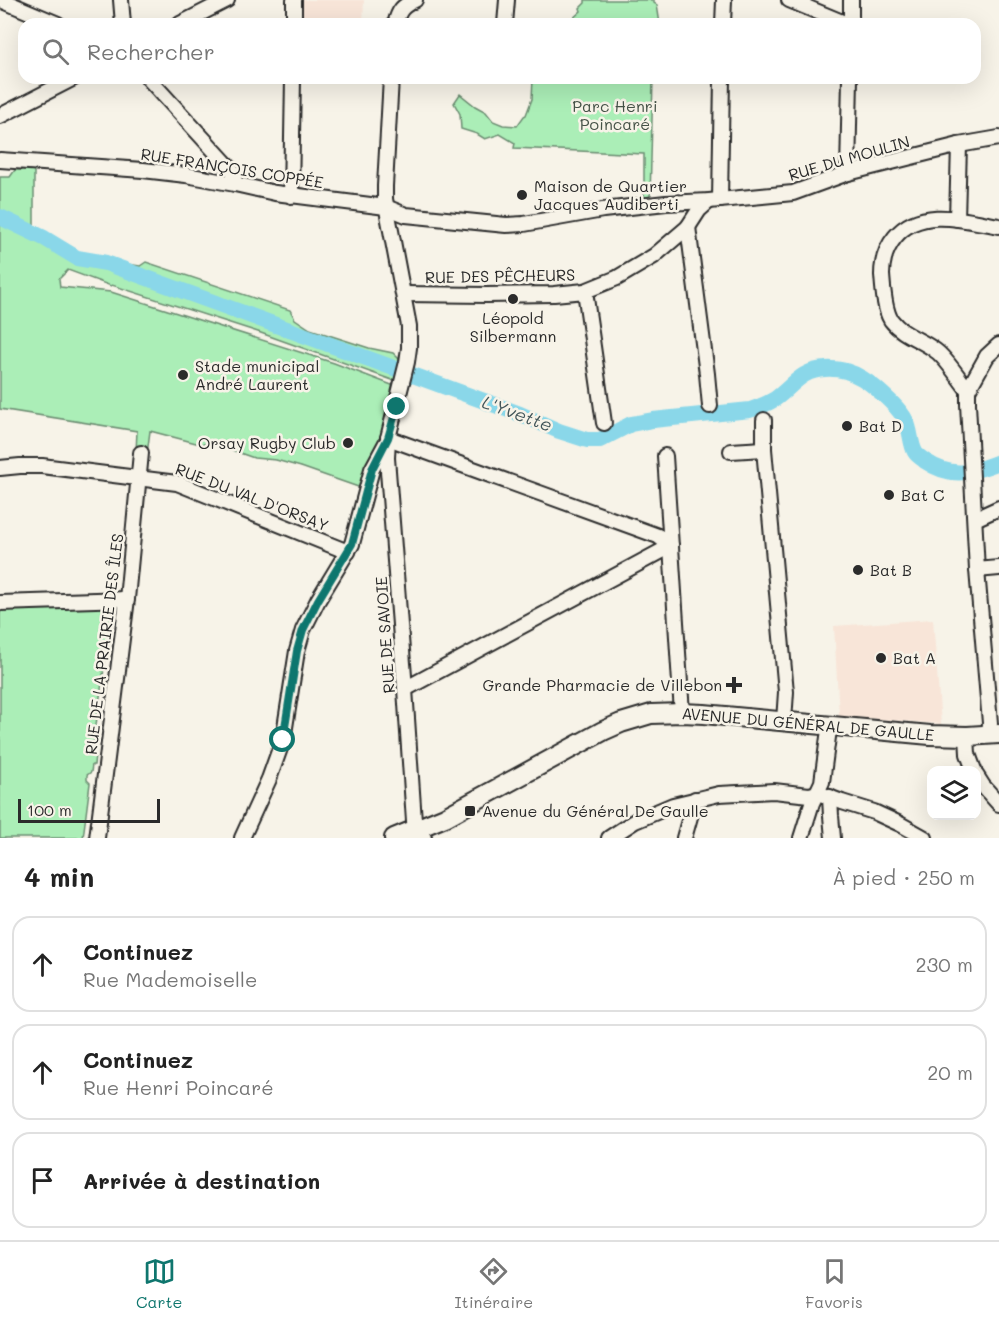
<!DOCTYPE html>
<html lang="fr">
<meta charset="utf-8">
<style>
body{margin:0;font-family:Mali,sans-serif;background:#f2f2f2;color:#222}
.controls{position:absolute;right:18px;bottom:18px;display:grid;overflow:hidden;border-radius:12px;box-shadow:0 6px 24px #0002}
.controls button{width:54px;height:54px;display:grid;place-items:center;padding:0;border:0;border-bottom:2px solid #e0e0e0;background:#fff;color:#222;font:30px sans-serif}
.scale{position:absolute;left:18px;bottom:15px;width:142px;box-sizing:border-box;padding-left:6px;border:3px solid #2b2b2b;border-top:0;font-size:16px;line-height:21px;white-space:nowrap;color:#2b2b2b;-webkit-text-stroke:4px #f7f3e8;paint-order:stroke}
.stop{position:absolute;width:18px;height:18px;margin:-14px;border:4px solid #0f766e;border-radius:50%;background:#fff}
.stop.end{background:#0f766e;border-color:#fff;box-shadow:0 2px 6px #0008}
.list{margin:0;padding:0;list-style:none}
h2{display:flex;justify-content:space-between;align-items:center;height:78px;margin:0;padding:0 24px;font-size:26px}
h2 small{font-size:20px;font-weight:400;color:#767676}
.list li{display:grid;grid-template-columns:39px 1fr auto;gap:18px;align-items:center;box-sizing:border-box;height:96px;margin:0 12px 12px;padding:0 12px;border:2px solid #e0e0e0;border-radius:18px}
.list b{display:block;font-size:22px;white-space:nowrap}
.list p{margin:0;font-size:20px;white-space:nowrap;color:#767676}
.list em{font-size:20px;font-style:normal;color:#767676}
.icon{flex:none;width:33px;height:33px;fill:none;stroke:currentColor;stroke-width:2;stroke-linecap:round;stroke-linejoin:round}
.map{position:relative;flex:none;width:999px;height:838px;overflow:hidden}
.search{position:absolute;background:#fff;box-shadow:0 6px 24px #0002;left:18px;right:18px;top:18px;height:66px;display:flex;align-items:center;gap:15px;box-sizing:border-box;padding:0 21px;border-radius:18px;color:#767676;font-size:22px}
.sheet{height:402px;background:#fff}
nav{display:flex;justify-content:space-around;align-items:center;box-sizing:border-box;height:84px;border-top:2px solid #e0e0e0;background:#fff;font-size:16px;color:#767676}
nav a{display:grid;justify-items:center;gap:3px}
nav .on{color:#0f766e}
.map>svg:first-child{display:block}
.built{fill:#f8e5d8}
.green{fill:#abeeb7;stroke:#6b8c71;stroke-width:1.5}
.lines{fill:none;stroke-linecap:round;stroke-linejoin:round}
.river{stroke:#8ad7e9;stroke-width:16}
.minor-casing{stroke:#2b2b2b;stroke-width:18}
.major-casing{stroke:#2b2b2b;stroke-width:22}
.minor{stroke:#f7f3e8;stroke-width:14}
.major{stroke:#f7f3e8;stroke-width:18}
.route{stroke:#0f766e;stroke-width:8}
.poi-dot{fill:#2b2b2b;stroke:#f7f3e8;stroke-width:2}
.labels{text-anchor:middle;stroke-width:5;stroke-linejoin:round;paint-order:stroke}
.park-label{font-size:16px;fill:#455247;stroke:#f7f3e8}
.street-label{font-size:16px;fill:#2b2b2b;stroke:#f7f3e8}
.poi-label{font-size:16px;fill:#2b2b2b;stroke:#f7f3e8;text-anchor:start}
.water-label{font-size:18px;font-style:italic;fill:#43565a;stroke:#f7f3e8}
</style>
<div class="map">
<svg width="999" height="838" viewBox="0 0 999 838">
<rect width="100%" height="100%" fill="#f7f3e8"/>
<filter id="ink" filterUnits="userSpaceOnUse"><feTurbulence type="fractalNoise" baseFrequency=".0167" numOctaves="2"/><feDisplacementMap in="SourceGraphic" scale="12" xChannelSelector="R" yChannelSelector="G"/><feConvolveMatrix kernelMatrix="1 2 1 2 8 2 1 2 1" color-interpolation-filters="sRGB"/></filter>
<g filter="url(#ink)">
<g class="built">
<path d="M301 0H364L363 23 350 24H301Z"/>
<path d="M933 619 941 724 839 716 834 626Z"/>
</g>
<g class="green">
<path d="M585 0H654V3L657 5 660 24H505L571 20 581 11 580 8 585 3Z"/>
<path d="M533 78H653L650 199 644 197V154L514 148 515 143 500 134 485 139 477 134 461 129 460 114 454 103 460 94 475 106 486 112 493 121 503 125 517 126 524 116 526 115 532 99Z"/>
<path d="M34 169V229L79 256 106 261 123 267 127 264 140 266 146 262 290 310 295 319 310 329 369 348 393 353 401 361 397 378 392 380 258 332 112 285 111 286 68 270 59 279 60 287 111 292 334 363 397 387 387 427 364 489 301 467 276 460 254 458 220 446 196 443 150 431 147 454 136 452 137 431 0 409V177H10L15 170Z"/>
<path d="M113 605 92 753 95 754 94 765H92L91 772 87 775V780L90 783 83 838H0V609Z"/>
</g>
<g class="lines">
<path class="river" d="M0 217 44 238 77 258 106 263 520 414 559 431 587 440H600L631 424 653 420 750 410C759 407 767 404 775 399 793 386 801 370 825 369 853 367 873 384 892 403 897 408 903 415 906 421 911 430 910 443 915 452 917 456 922 458 925 461 952 479 971 473 999 462"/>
<defs>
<g id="minor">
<path d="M1 0 58 24"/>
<path d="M121 0 123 24"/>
<path d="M789 0 847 24"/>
<path d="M180 24 227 0"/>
<path d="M294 24V0"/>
<path d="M395 24C399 10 402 6 415 0"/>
<path d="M505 24 507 0"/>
<path d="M723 24 724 0"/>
<path d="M851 24V0"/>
<path d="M148 78 233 171 235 184"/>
<path d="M391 78 385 186V199L409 326V348L407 362 388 438 387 458 405 689 414 821 415 829 424 838"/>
<path d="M0 116 74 78"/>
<path d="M0 160 143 170 186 175 235 184 275 193 386 207 406 215 506 225 524 224 603 210 666 203 709 201 793 193 848 173 959 145 999 138"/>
<path d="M848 173 850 78"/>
<path d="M291 196 293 78"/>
<path d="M720 200 722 78"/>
<path d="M957 219 959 145"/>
<path d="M688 227 707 374 710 406"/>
<path d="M585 291 604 423"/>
<path d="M404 294 487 295 554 294 585 291 617 278 654 256 688 227 699 210 709 201"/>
<path d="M968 390 987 356 999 345"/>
<path d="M764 420V449"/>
<path d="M388 438 658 536 671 546"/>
<path d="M731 451 764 449 786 692 784 721"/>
<path d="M665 456 682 713"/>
<path d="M0 468 20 466H42L177 483 348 552"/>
<path d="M975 519 999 508"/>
<path d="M977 570 999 568"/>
<path d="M0 603 127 599"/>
<path d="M405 689 671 546"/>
<path d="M989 735 990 723 977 570 968 404V390C960 380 946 358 936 351 921 339 903 336 891 320 884 309 883 287 882 275 882 261 886 248 895 237 920 206 965 220 999 226"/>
<path d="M967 736 968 754 974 770"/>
<path d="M976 775 983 786 999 804"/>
<path d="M830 797 831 816 833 838"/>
<path d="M97 838 127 599 141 453"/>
<path d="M242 838 269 779 283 740 297 651 303 630 318 600 352 544 372 469 386 443"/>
<path d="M609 838 635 821 673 805 719 794 774 791 809 795 818 793 842 802 874 812 900 824 925 838"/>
<path d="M684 838 695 799"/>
<path d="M801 838 812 803 822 782 828 737 830 726"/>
</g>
<path id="major" d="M394 838 445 817 603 731 621 723 651 714 682 713 704 714 930 735 967 736 999 734"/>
</defs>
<use href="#minor" class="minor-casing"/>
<use href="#major" class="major-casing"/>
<use href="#minor" class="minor"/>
<use href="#major" class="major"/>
</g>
</g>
<g class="lines" filter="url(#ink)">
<path class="route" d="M283 740 297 651 303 630 318 600 352 544 372 469 388 438 397 407"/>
</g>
<g class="poi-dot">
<circle cx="522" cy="195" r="6"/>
<circle cx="513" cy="299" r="6"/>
<circle cx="183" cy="375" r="6"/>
<circle cx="847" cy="426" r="6"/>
<circle cx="348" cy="443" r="6"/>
<circle cx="889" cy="495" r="6"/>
<circle cx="858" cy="570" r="6"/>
<circle cx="881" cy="658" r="6"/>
<path d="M731 676h6v6h6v6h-6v6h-6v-6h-6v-6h6z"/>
<rect x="464" y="805" width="12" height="12" rx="3"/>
</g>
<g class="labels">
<g class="park-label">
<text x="615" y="112">Parc Henri<tspan x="615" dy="18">Poincaré</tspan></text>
</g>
<g class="street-label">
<text transform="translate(849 158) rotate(-16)" y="6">RUE DU MOULIN</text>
<text transform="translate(232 168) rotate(9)" y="6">RUE FRANÇOIS COPPÉE</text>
<text transform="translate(500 276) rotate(-1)" y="6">RUE DES PÊCHEURS</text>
<text transform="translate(252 497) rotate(21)" y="6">RUE DU VAL D'ORSAY</text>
<text transform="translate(385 635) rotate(-94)" y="6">RUE DE SAVOIE</text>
<text transform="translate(104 644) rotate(-83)" y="6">RUE DE LA PRAIRIE DES ÎLES</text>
<text transform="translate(808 724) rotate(5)" y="6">AVENUE DU GÉNÉRAL DE GAULLE</text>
</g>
<g class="poi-label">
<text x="534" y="192">Maison de Quartier<tspan x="534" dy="18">Jacques Audiberti</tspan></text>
<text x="513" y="324" text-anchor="middle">Léopold<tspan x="513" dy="18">Silbermann</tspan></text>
<text x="195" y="372">Stade municipal<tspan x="195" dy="18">André Laurent</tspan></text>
<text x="859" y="432">Bat D</text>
<text x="336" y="449" text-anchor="end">Orsay Rugby Club</text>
<text x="901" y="501">Bat C</text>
<text x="870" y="576">Bat B</text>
<text x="893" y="664">Bat A</text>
<text x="722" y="691" text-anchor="end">Grande Pharmacie de Villebon</text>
<text x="482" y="817">Avenue du Général De Gaulle</text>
</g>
<g class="water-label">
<text transform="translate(517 414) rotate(20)" y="6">L'Yvette</text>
</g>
</g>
</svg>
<div class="controls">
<button><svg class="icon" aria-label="layers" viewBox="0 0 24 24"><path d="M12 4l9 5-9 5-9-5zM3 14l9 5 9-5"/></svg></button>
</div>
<div class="scale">100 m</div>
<div class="stop" style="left:283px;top:740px"></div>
<div class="stop end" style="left:397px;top:407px"></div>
<div class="search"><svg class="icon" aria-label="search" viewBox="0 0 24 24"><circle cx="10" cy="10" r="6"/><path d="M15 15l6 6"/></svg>Rechercher</div>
</div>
<section class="sheet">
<h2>4 min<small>À pied · 250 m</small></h2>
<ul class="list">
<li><svg class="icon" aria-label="ahead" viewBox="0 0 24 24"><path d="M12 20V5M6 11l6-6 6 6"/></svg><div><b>Continuez</b><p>Rue Mademoiselle</p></div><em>230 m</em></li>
<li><svg class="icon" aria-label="ahead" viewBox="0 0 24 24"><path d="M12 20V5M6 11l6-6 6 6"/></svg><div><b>Continuez</b><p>Rue Henri Poincaré</p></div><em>20 m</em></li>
<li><svg class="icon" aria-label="arrive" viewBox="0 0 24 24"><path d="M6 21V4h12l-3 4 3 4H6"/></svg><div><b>Arrivée à destination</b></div></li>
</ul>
</section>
<nav>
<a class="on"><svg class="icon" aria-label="map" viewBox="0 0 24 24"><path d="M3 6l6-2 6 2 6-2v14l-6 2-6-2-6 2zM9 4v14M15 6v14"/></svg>Carte</a>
<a><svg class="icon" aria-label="directions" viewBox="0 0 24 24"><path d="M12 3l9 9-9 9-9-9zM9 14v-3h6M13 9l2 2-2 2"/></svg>Itinéraire</a>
<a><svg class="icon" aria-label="saved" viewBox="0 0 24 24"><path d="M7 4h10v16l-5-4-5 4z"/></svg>Favoris</a>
</nav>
